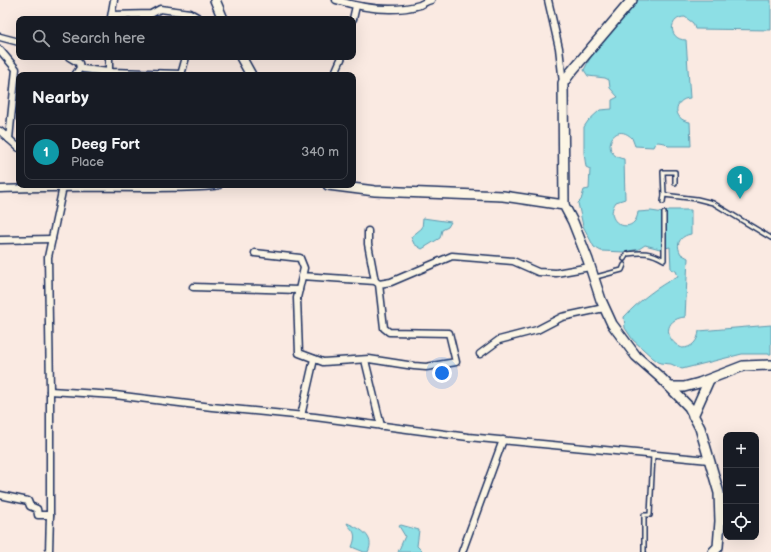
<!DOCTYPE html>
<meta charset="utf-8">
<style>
body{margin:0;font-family:"Balsamiq Sans",sans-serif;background:#20242c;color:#f1f3f6}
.controls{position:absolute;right:12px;bottom:12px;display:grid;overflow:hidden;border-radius:8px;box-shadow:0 4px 16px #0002}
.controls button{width:36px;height:36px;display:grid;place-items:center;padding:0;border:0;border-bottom:1px solid #363941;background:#171b24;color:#f1f3f6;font:20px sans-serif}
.you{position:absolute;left:442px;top:373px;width:14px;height:14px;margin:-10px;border:3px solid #fff;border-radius:50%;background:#1a73e8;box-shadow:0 0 0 6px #1a73e833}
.badge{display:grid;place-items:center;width:26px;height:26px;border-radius:50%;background:#b45309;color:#fff;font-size:13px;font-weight:700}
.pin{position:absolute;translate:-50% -33px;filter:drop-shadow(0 1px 2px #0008)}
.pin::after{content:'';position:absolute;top:21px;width:14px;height:12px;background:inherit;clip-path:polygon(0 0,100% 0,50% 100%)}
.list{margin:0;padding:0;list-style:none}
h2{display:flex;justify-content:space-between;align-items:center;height:52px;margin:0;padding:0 16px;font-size:17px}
h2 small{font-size:13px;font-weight:400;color:#9ea1a6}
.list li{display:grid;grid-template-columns:26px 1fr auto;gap:12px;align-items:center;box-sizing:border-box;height:56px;margin:0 8px 8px;padding:0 8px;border:1px solid #363941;border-radius:8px}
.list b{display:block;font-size:15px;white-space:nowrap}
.list p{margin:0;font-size:13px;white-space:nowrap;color:#9ea1a6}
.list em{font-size:13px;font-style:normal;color:#9ea1a6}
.icon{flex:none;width:22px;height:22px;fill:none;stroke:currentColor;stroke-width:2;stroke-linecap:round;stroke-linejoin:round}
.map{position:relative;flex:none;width:771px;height:552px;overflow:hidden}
.search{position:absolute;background:#171b24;box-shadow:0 4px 16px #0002;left:16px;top:16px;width:340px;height:44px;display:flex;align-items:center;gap:10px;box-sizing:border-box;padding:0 14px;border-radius:8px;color:#9ea1a6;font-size:15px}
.panel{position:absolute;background:#171b24;box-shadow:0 4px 16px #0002;left:16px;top:72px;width:340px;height:116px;border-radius:8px}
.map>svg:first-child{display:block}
.water{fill:#8ddfe5;stroke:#5f99af}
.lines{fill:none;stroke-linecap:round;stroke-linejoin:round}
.lane-casing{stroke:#1b2f5e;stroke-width:6}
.street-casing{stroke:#1b2f5e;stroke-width:9}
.secondary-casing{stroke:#1b2f5e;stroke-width:12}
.lane{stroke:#fcf5e5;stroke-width:3}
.street{stroke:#fcf5e5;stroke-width:6}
.secondary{stroke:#fcf5e5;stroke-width:9}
</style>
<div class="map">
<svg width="771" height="552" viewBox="0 0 771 552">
<rect width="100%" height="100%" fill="#faeae2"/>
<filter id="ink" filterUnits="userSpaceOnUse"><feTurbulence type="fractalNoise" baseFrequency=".025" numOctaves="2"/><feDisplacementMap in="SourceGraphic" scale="8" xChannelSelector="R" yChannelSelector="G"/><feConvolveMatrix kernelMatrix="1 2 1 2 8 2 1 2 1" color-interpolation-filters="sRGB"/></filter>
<g filter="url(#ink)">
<g class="water">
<path d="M636 0H771V30L695 29 693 23 685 17C668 17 668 40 686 40L690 98C673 99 672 120 690 122L691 146H668L665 143 658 142 655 143 653 147 635 146 632 138C613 119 598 155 624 159L625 199 616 202C601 223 635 238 638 212L651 211 664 213 669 210H691V234C680 236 675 244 681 254L688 258 685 317C663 319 664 340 682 348 692 348 698 341 699 331L771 325V354H742L682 369 671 364 660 363 653 358 633 340 625 328 624 317C640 300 657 287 678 276L676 271 671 269 670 247 660 249 645 245 639 249 624 252 601 251 594 247 583 226 578 203 581 200 584 190 589 189 590 169 586 167 584 153V127L588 121 600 110 612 109V100L618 97 610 88 609 80 605 78 588 76 584 70 595 48Z"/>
<path d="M423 218 451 222 448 227 442 230 440 238 422 249 414 244 411 237 422 228Z"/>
<path d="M347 523C359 528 376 536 368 552H364L352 547C354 542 356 536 353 531 351 528 348 526 347 523Z"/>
<path d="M401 525 419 530 417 546 423 552H398L405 536 399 526Z"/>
</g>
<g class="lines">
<defs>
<g id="lane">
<path d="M664 195 663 172H675V183"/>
<path d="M663 202 664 195 697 199 713 203 771 238"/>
<path d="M624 259 627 254C642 252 651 252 664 260V213"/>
<path d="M596 277 622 270 624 265"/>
<path d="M644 552V515H650L653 455"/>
</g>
<g id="street">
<path d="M336 0C362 8 393 13 420 5 424 3 427 1 431 0"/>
<path d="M548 0 559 48 563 83"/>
<path d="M112 15 151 14 160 9 190 13 197 17 198 19"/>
<path d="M111 17 114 0"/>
<path d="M353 19 356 6"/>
<path d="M0 37 19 42"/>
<path d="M0 50 16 69 9 139"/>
<path d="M69 57 79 63 80 68 83 69 109 72 181 74"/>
<path d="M75 75 80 68"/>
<path d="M109 75V57"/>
<path d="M181 75 186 57"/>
<path d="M334 75 342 57"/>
<path d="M0 131 19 148"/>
<path d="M0 189C50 187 99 188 149 188 172 187 196 189 219 185"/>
<path d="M368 231V244L375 281"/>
<path d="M0 240 52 239"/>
<path d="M255 253 300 258 304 268 297 298 299 353 323 362 369 359 414 366 426 367 456 362 449 333 389 332 384 328 379 284 375 281 302 276"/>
<path d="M379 284 391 282 452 256 513 261 538 272 556 273 590 267"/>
<path d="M193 287 299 290"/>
<path d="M480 354 499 340 537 330 562 317 604 308"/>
<path d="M365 360 381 426"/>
<path d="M50 391 115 395 212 407 315 417 468 437 709 460"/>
<path d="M301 416 314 359"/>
<path d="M0 495 28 501 30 506 37 509 38 515H50V391L48 257 63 187"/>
<path d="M49 552 50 515"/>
<path d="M462 552 503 440"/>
</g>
<g id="secondary">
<path d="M215 0 223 19"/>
<path d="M241 57 251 75"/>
<path d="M328 185 375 191 503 196 564 205 573 222 588 260 601 300 612 324 636 356 662 379 689 407 700 428 719 493 720 521 718 547 713 552"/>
<path d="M564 205 563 83 571 72 632 0"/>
<path d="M670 387H684L699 383 743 366 771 365"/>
<path d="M693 416 709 380"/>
</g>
</defs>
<use href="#lane" class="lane-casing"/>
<use href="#street" class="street-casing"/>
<use href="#secondary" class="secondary-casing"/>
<use href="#lane" class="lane"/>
<use href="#street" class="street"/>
<use href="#secondary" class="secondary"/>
</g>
</g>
</svg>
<div class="controls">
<button>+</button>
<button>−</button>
<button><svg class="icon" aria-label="locate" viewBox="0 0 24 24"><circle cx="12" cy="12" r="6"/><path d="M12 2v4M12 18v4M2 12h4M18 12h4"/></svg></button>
</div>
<div class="you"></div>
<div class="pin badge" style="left:740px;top:199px;background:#0f9aa8">1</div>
<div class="search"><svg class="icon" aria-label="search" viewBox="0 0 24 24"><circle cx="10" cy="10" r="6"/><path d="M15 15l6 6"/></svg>Search here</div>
<section class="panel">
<h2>Nearby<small></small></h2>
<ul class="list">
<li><span class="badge" style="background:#0f9aa8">1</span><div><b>Deeg Fort</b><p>Place</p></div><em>340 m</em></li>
</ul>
</section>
</div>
